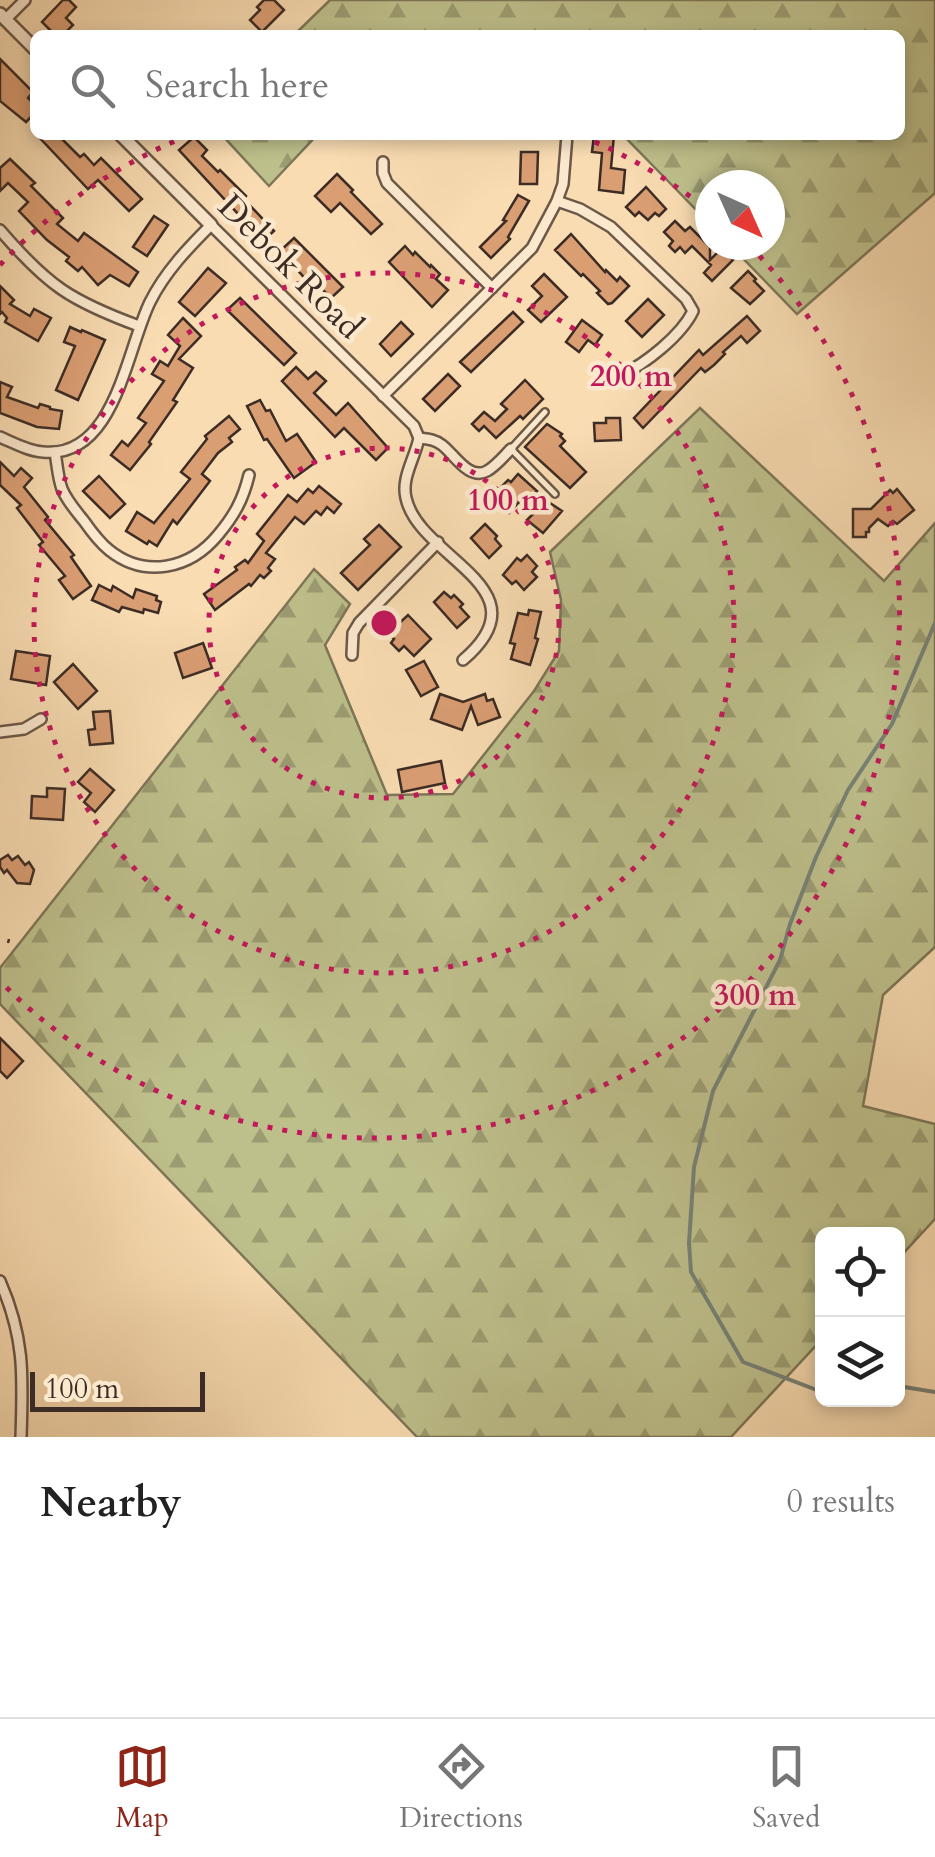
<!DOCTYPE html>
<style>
body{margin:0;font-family:Cardo,serif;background:#f2f2f2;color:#222}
.controls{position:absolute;right:30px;bottom:30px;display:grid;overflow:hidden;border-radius:15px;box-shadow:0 5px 15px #0003}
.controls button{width:90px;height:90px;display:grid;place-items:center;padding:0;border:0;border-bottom:2px solid #e0e0e0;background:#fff;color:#222;font:50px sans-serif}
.compass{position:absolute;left:695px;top:170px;width:90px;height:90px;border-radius:50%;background:#fff;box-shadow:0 5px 15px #0003;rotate:135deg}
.scale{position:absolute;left:30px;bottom:25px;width:175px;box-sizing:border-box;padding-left:10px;border:5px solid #3c2c25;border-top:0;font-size:28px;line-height:35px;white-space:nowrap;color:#3c2c25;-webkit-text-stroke:8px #fbe8cd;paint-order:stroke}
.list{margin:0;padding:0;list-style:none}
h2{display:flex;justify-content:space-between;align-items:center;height:130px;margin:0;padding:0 40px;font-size:42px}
h2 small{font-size:32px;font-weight:400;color:#767676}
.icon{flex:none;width:55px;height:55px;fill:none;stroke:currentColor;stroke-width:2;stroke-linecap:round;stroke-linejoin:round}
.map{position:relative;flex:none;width:935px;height:1437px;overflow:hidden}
.search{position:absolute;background:#fff;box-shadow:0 5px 15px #0003;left:30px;right:30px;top:30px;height:110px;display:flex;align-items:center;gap:25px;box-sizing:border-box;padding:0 35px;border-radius:15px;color:#767676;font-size:38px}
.sheet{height:280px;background:#fff}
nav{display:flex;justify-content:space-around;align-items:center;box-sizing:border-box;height:140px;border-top:2px solid #e0e0e0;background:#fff;font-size:28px;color:#767676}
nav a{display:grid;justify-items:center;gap:5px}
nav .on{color:#8f2418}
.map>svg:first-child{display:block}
.forest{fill:url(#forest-firs);stroke:#7d7658;stroke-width:2.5}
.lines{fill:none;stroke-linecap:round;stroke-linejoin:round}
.stream{stroke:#778277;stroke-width:4}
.building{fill:#da9e73;stroke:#3c2c25;stroke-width:2.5}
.service-casing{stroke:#6b5848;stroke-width:10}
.minor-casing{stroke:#6b5848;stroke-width:14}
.tertiary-casing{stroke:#6b5848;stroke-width:16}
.path{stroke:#3c2c25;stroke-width:2.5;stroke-dasharray:8 5;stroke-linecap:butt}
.service{stroke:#fbe8cd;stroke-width:5}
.minor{stroke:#fbe8cd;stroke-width:9}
.tertiary{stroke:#fbe8cd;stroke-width:11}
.ring{fill:none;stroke:#c2185b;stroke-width:5;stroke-dasharray:5 10}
.labels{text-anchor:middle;stroke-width:9;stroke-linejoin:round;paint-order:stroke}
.street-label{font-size:35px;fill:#3c2c25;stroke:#fbe8cd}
.centre{fill:#c2185b;stroke:#fbe8cd;stroke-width:5}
.ring-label{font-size:30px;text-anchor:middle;font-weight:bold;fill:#c2185b;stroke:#fbe8cd;stroke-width:9;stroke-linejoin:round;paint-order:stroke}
</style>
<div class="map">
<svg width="935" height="1437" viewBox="0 0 935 1437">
<defs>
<pattern id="forest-firs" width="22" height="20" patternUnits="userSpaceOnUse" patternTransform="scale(2.5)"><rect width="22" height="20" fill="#bec08c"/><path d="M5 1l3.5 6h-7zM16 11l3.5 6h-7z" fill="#9c9c72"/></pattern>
</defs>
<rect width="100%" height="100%" fill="#f9dcb2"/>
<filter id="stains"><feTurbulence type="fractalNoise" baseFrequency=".002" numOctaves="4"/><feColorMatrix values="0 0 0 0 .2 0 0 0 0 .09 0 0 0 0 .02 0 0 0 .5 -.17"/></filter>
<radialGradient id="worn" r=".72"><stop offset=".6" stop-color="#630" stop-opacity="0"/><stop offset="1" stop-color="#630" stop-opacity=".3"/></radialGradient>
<g class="forest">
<path d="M330 0H935V193L797 314 730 245H770V185H710V224L623 135H900V35H294Z"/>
<path d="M222 135H317L269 186Z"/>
<path d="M700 408 884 581 935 523V947L883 995 863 1106 935 1124V1219L898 1259V1234H822V1339L731 1437H417L0 1004V968L314 569 350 604 325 645 387 795 453 794 534 691 559 651 561 600 550 552Z"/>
</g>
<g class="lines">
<g class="stream">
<path d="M898 1386 935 1392"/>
<path d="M822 1392 743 1362 691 1272 689 1243 694 1167 713 1091 780 960 790 924 816 857 848 790 892 724 935 623"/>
</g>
</g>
<g class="building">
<path d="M63 0H69L76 7 66 18 73 25 63 35H55L42 22Z"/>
<path d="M264 0H274L284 10 262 32 250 20 260 10 257 7Z"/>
<path d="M0 59 33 92 28 98 35 105V113L26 122 0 101Z"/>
<path d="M37 135H58L80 157 84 154 94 165 101 158 142 199 129 211 98 180 88 189Z"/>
<path d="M594 135H614L611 168 625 170 623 193 599 190 602 153 592 152Z"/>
<path d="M194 137 207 150 202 156 218 172 220 170 246 196 244 199 274 231 263 241 179 150Z"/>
<path d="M521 152H538L537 184H520Z"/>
<path d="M10 159 35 183 31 186 63 218 57 224 78 241 84 233 138 272 129 286 110 275 98 285 82 267 78 271 66 261 69 257 47 240 19 211 28 202 8 183 0 191V168Z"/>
<path d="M337 174 353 190 351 192 382 224 371 234 340 203 331 212 315 196Z"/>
<path d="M646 187 666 209 659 216 655 213 648 220 639 212 635 216 626 207Z"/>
<path d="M518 195 529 201 508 237 510 239 491 258 480 247 506 221 503 220Z"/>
<path d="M154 216 168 225 147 256 133 247Z"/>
<path d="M675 221 685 231 690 227 710 247V260L722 248 733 260 712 281 704 273 711 265 692 246 685 253 680 247 675 252 669 246 673 241 664 232Z"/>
<path d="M571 234 605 272 606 270 617 281 620 277 629 286 612 303 608 304 597 293 600 291 583 274 581 276 555 250Z"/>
<path d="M294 238 343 287 331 298 316 283 312 286 280 251Z"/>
<path d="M405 246 413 255 415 252 430 267 431 265 440 274 436 279 448 290 432 307 389 262Z"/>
<path d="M208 268 226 283 195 316 179 302Z"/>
<path d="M748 271 756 279 754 281 764 291 750 304 731 288Z"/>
<path d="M544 274 567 297 541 322 528 310 542 296 532 286Z"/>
<path d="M0 286 14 300 10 304 30 316 34 309 51 318 38 341 5 322 7 318 2 312 0 314Z"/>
<path d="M240 298 296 353 284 365 227 310Z"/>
<path d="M648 299 664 315 642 337 626 321Z"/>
<path d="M513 312 523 322 471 372 460 362Z"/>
<path d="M747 316 760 331 747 343 741 336 723 352 725 354 714 365 705 372 701 368 643 428 634 418 699 350 703 355Z"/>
<path d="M183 318 201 336 179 359 193 368 173 400 177 402 149 442 151 444 130 470 111 455 122 441 128 446 146 423 138 418 164 381 152 374 160 361 168 366 180 346 168 335Z"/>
<path d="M582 320 602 335 595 345 588 340 579 352 566 342Z"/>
<path d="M401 322 413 334 391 356 380 344Z"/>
<path d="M70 327 81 332 82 330 105 340 78 400 56 390 75 346 64 342Z"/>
<path d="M296 367 308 379 316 372 326 381 314 393 336 415 348 403 388 448 376 460 344 428 335 437 282 381Z"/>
<path d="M448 374 460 386 435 411 423 399Z"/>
<path d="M525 380 543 399 523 419 520 416 496 438 484 426 479 431 472 424 484 412 495 421 507 409 501 404Z"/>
<path d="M0 382 12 387 7 397 38 408 40 404 50 407V409L62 411 59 429 37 427 0 413Z"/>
<path d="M260 400 266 411 270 410 286 441 297 434 316 462 294 478 267 439 264 440 247 406Z"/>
<path d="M229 416 240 429 229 438 232 442 218 453 202 474 210 481 177 524 173 520 157 546 149 541 147 544 126 531 137 512 154 523 190 479 181 472 207 439 205 436Z"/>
<path d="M606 418H620L621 440 595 441 594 423H606Z"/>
<path d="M547 424 562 434 560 436 565 441 560 446 586 472 570 488 525 447Z"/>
<path d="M0 462 14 476 21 468 32 478 24 487 48 517 45 520 74 555 71 557 91 586 73 599 59 580 65 576 39 545 43 542 17 508 21 505 0 485Z"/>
<path d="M518 474 537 491 535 493 562 511 543 533 527 520 533 514 519 502 509 513 497 502 504 494 499 489 508 480 511 482Z"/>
<path d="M99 476 125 504 110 518 83 491Z"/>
<path d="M319 486 341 504 334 513 327 507 321 515 316 511 304 524 295 517 266 553 275 559 268 568 271 571 264 578 260 575 251 586 249 584 215 610 204 594 237 570 235 567 245 560 248 563 264 541 257 534 288 495 297 502 308 489 313 493Z"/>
<path d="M897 489 914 510 897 524 893 521 888 526 878 519 869 528V532H866V537H853V509H871L890 490 893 493Z"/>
<path d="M485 524 497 536 495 539 501 546 489 558 471 538Z"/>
<path d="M379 525 401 547 358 590 341 573 370 545 364 539Z"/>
<path d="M527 555 537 566 532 572 537 577 524 590 516 581 512 584 503 575 517 558 521 561Z"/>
<path d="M99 585 111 591 113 586 133 598 136 589 157 596 156 600 161 602 158 613 144 609 143 613 122 607 119 612 92 600Z"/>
<path d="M444 592 451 598 454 595 463 604 460 607 469 617 457 628 434 602Z"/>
<path d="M529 610 541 612 535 638 538 639 530 665 511 659 515 644 510 643 518 613 528 615Z"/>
<path d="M408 615 431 639 414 656 404 646 399 651 391 643 394 639 388 634Z"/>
<path d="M203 643 212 668 183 678 175 653Z"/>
<path d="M16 651 50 656 46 685 11 679Z"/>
<path d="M424 661 438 687 421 696 406 670Z"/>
<path d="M73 664 97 691 78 709 54 682Z"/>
<path d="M440 694 463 702 485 694 487 701 493 699 500 717 478 725 471 706 462 730 431 719Z"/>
<path d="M110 711 113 743 90 745 88 730 95 729 93 712Z"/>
<path d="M441 761 445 783 402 792 398 770Z"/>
<path d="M90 769 114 790 95 812 84 802 91 793 78 782Z"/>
<path d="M47 788 65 789 63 820 31 818 32 796 47 797Z"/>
<path d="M8 855 12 860 18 856 25 865 29 862 34 870 30 884 17 883 7 870 4 873 0 867V860Z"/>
<path d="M0 1038 23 1061 7 1078 0 1071Z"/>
</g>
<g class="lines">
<defs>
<path id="service" d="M545 412 511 449 555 494"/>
<g id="minor">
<path d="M6 19 25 0"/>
<path d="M383 162V173L387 183 492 288"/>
<path d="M557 201 580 209 611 227 686 299 693 311C681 336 645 364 620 376"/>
<path d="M0 230C48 286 71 301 139 326"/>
<path d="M383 396 532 248 557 201 563 184 567 135"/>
<path d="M0 437C14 443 28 451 43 452 115 459 126 351 150 302 165 272 188 248 211 225L414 426 419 438"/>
<path d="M419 438C415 458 401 478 406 498 419 559 548 588 463 660"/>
<path d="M419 438C427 439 434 439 442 445 454 454 469 481 487 471 496 466 504 456 511 449"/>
<path d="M55 452C57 464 58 478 62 489 67 501 76 511 84 521 91 531 99 542 109 550 145 579 190 569 218 535 234 516 243 500 249 475"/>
<path d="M352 655 353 633 359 623 438 542"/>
<path d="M0 732 24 729 41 719"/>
<path d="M0 1281C25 1338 23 1376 21 1437"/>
</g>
<g id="tertiary">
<path d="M0 14 35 49"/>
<path d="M121 135 211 225"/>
</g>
</defs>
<use href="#service" class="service-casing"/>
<use href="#minor" class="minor-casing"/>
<use href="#tertiary" class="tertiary-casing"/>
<path class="path" d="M8 943 9 939"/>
<use href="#service" class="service"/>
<use href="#minor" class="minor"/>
<use href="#tertiary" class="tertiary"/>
</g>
<g class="ring">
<circle cx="384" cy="623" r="175"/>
<circle cx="384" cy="623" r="350"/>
<path d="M0 265A525 525 0 0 1 187 136M581 136A525 525 0 0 1 707 209M749 245A525 525 0 1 1 0 981"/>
</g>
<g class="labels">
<g class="street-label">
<text transform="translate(291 266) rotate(45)" y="12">Debok Road</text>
</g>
</g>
<circle cx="384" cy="623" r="15" class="centre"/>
<g class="ring-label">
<text x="631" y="386">200 m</text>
<text x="508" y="510">100 m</text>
<text x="755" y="1005">300 m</text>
</g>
<rect width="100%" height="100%" filter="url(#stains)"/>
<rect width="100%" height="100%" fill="url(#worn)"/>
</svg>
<div class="controls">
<button><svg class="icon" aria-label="locate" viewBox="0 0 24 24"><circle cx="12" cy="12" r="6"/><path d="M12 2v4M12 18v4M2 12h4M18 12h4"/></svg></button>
<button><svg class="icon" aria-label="layers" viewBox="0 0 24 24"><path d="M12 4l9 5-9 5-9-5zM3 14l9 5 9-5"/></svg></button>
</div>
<svg class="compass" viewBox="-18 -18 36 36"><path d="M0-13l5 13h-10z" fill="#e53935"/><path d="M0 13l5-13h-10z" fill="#767676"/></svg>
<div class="scale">100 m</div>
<div class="search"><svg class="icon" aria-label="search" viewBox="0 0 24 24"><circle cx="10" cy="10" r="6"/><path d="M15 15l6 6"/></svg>Search here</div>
</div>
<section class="sheet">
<h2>Nearby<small>0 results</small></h2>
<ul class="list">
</ul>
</section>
<nav>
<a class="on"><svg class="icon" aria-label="map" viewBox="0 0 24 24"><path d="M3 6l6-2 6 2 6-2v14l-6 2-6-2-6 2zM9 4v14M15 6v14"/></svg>Map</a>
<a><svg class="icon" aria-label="directions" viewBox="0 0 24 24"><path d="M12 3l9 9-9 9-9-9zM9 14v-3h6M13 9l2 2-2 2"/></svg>Directions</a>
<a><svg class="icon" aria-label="saved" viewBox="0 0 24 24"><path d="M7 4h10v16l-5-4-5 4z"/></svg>Saved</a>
</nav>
